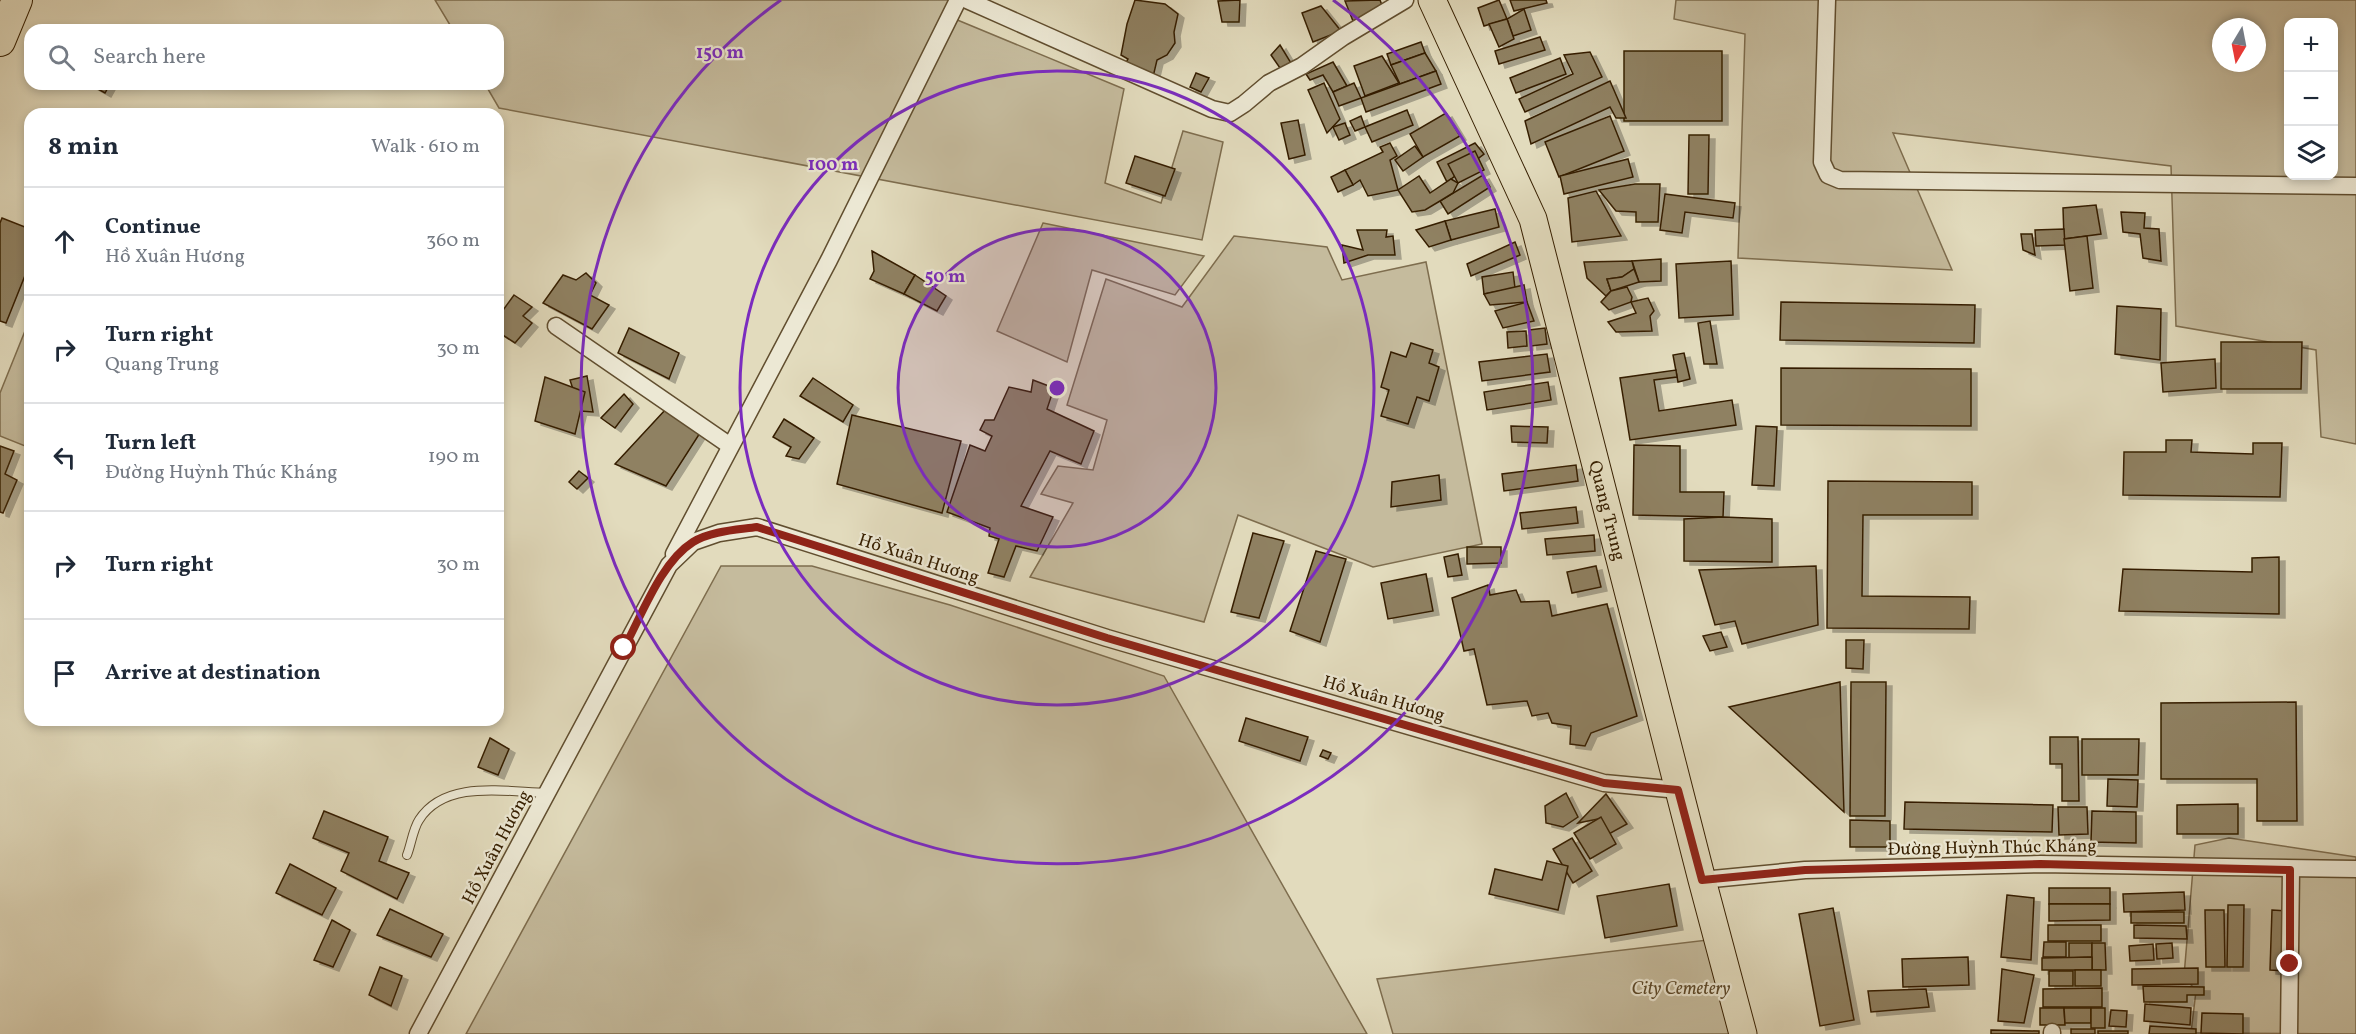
<!DOCTYPE html>
<meta charset="utf-8">
<style>
body{margin:0;font-family:Vollkorn,serif;background:#f2f2f3;color:#1f2937}
.controls{position:absolute;right:18px;top:18px;display:grid;overflow:hidden;border-radius:12px;box-shadow:0 3px 9px #0003}
.controls button{width:54px;height:54px;display:grid;place-items:center;padding:0;border:0;border-bottom:2px solid #e0e1e3;background:#fff;color:#1f2937;font:30px sans-serif}
.compass{position:absolute;left:2212px;top:18px;width:54px;height:54px;border-radius:50%;background:#fff;box-shadow:0 3px 9px #0003;rotate:190deg}
.stop{position:absolute;width:18px;height:18px;margin:-14px;border:4px solid #8f2418;border-radius:50%;background:#fff}
.stop.end{background:#8f2418;border-color:#fff;box-shadow:0 2px 6px #0008}
.list{margin:0;padding:0;list-style:none}
h2{display:flex;justify-content:space-between;align-items:center;height:78px;margin:0;padding:0 24px;font-size:26px}
h2 small{font-size:20px;font-weight:400;color:#747a83}
.list li{display:grid;grid-template-columns:39px 1fr auto;gap:18px;align-items:center;box-sizing:border-box;height:108px;padding:0 24px;border-top:2px solid #e0e1e3}
.list b{display:block;font-size:22px;white-space:nowrap}
.list p{margin:0;font-size:20px;white-space:nowrap;color:#747a83}
.list em{font-size:20px;font-style:normal;color:#747a83}
.icon{flex:none;width:33px;height:33px;fill:none;stroke:currentColor;stroke-width:2;stroke-linecap:round;stroke-linejoin:round}
.map{position:relative;flex:none;width:2356px;height:1034px;overflow:hidden}
.search{position:absolute;background:#fff;box-shadow:0 3px 9px #0003;left:24px;top:24px;width:480px;height:66px;display:flex;align-items:center;gap:15px;box-sizing:border-box;padding:0 21px;border-radius:18px;color:#747a83;font-size:22px}
.panel{position:absolute;background:#fff;box-shadow:0 3px 9px #0003;left:24px;top:108px;width:480px;height:618px;border-radius:18px}
.map>svg:first-child{display:block}
.green{fill:#c5bb9d;stroke:#7e6d4e;stroke-width:1.5;fill-rule:evenodd}
.building{fill:#8f8162;stroke:#361f00;stroke-width:1.5;filter:url(#shadow)}
.lines{fill:none;stroke-linecap:round;stroke-linejoin:round}
.lane-casing{stroke:#614e2f;stroke-width:10}
.street-casing{stroke:#614e2f;stroke-width:19}
.primary-casing{stroke:#361f00;stroke-width:29}
.highway-casing{stroke:#361f00;stroke-width:32}
.lane{stroke:#ece8d4;stroke-width:8}
.street{stroke:#ece8d4;stroke-width:16}
.primary{stroke:#e2dbbd;stroke-width:27}
.highway{stroke:#e2dbbd;stroke-width:30}
.route{stroke:#8f2418;stroke-width:8}
.ring{fill:none;stroke:#7b2cbf;stroke-width:3}
.labels{text-anchor:middle;stroke-width:4.5;stroke-linejoin:round;paint-order:stroke}
.street-label{font-size:18px;fill:#361f00;stroke:#ece8d4}
.park-label{font-size:18px;font-style:italic;fill:#5a4627;stroke:#ece8d4}
.centre{fill:#7b2cbf;stroke:#ece8d4;stroke-width:3}
.ring-label{font-size:18px;text-anchor:middle;font-weight:bold;fill:#7b2cbf;stroke:#ece8d4;stroke-width:4.5;stroke-linejoin:round;paint-order:stroke}
</style>
<div class="map">
<svg width="2356" height="1034" viewBox="0 0 2356 1034">
<defs>
<filter id="shadow"><feDropShadow dx="6" dy="4" stdDeviation="0" flood-color="#0004"/></filter>
</defs>
<rect width="100%" height="100%" fill="#e2dbbd"/>
<filter id="stains"><feTurbulence type="fractalNoise" baseFrequency=".00333" numOctaves="4"/><feColorMatrix values="0 0 0 0 .2 0 0 0 0 .09 0 0 0 0 .02 0 0 0 .5 -.17"/></filter>
<radialGradient id="worn" r=".72"><stop offset=".6" stop-color="#630" stop-opacity="0"/><stop offset="1" stop-color="#630" stop-opacity=".3"/></radialGradient>
<g class="green">
<path d="M435 0H961L955 19 1124 89 1105 183 1161 203 1183 131 1223 142 1202 240 499 108 485 84H498V30H453Z"/>
<path d="M1676 0H2356V444L2321 437 2316 350 2176 326 2171 166 1893 133 1952 270 1738 258 1745 34 1674 19ZM2288 22H2334V176H2288ZM2221 27H2257V63H2221Z"/>
<path d="M1043 223 1204 256 1175 295 1092 270 1067 362 997 331Z"/>
<path d="M1234 236 1327 247 1342 280 1426 262 1482 544 1373 567 1238 515 1204 622 1030 577 1073 503 1041 494 1058 466 1093 470 1107 420 1067 405 1106 279 1182 307Z"/>
<path d="M25 331 30 333V448L0 436V393Z"/>
<path d="M721 566H812L950 605 1164 676 1367 1034H466Z"/>
<path d="M2229 838 2356 857V1034L2191 1033 2196 991 2184 976 2195 845Z"/>
<path d="M1716 939 1740 1034H1393L1377 979Z"/>
</g>
<g class="building">
<path d="M1135 0 1165 4 1178 14 1174 32 1175 43 1167 55 1157 60 1153 77 1124 66 1128 59 1121 55 1127 24Z"/>
<path d="M1240 0 1239 22H1222L1218 1Z"/>
<path d="M1380 0 1383 8 1353 21 1345 1Z"/>
<path d="M1499 0 1507 19 1484 26 1478 8Z"/>
<path d="M1510 0H1546L1547 3 1514 11Z"/>
<path d="M1321 6 1341 31 1313 42 1302 13Z"/>
<path d="M1524 9 1531 30 1513 36 1507 19Z"/>
<path d="M1507 19 1514 39 1499 47 1489 24Z"/>
<path d="M1540 37 1545 50 1499 64 1495 51Z"/>
<path d="M1421 42 1425 53 1391 65 1387 54Z"/>
<path d="M1280 45 1291 63 1282 71 1271 55Z"/>
<rect x="1624" y="51" width="98" height="70"/>
<path d="M1590 52 1602 77 1525 112 1519 99 1573 74 1564 55Z"/>
<path d="M1425 53 1436 71 1400 84 1391 65Z"/>
<path d="M1382 56 1399 83 1365 96 1354 66Z"/>
<path d="M1560 58 1566 74 1516 93 1510 78Z"/>
<path d="M1333 62 1347 86 1333 92 1323 75 1310 80 1306 74Z"/>
<path d="M1436 71 1441 84 1366 112 1361 98Z"/>
<path d="M1196 73 1209 78 1201 92 1190 87Z"/>
<path d="M1610 81 1626 118H1616L1610 107 1531 144 1525 121Z"/>
<path d="M1324 83 1340 119 1327 133 1308 90Z"/>
<path d="M1354 83 1361 98 1339 106 1333 92Z"/>
<path d="M89 84H110L105 93Z"/>
<path d="M1407 110 1413 125 1372 142 1365 127Z"/>
<path d="M1446 113 1460 136 1423 157 1410 134Z"/>
<path d="M1361 116 1365 127 1355 131 1350 121Z"/>
<path d="M1610 116 1624 151 1559 177 1545 142Z"/>
<path d="M1298 120 1305 155 1289 159 1281 123Z"/>
<path d="M1345 123 1350 135 1339 140 1333 127Z"/>
<path d="M1689 135H1709L1708 194H1688Z"/>
<path d="M1390 143 1397 156 1390 160 1398 190 1368 196 1360 180 1353 185 1345 170 1383 152 1380 147Z"/>
<path d="M1475 143 1484 154 1447 182 1437 162Z"/>
<path d="M1415 146 1423 157 1403 171 1395 160Z"/>
<path d="M1475 151 1484 170 1458 183 1448 164Z"/>
<path d="M1135 156 1175 169 1165 196 1126 183Z"/>
<path d="M1628 159 1633 177 1564 194 1560 176Z"/>
<path d="M1345 170 1353 185 1338 192 1331 177Z"/>
<path d="M1483 175 1490 187 1448 214 1440 201Z"/>
<path d="M1419 176 1430 193 1451 179 1458 183 1453 193 1440 201 1425 210 1412 212 1398 190Z"/>
<path d="M1635 184H1660L1658 222H1636V212L1616 211 1599 190Z"/>
<path d="M1596 191 1621 236 1572 242 1568 198Z"/>
<path d="M1665 194 1735 203 1733 218 1685 212 1682 233 1660 230Z"/>
<path d="M2096 205 2101 234 2064 239 2063 208Z"/>
<path d="M1495 209 1499 227 1451 240 1445 221Z"/>
<path d="M2121 212 2145 213 2144 228 2159 229 2161 261 2143 258 2140 234 2123 232Z"/>
<path d="M2 218 30 229V263L6 323 0 321V223Z"/>
<path d="M1445 221 1451 240 1429 247 1416 230Z"/>
<path d="M2064 229 2065 245 2036 246 2035 230Z"/>
<path d="M1357 230H1387L1386 237 1393 236 1395 255H1368L1344 263 1342 245 1363 250Z"/>
<path d="M2021 234H2032L2035 255 2023 250Z"/>
<path d="M2087 236 2093 288 2070 291 2064 239Z"/>
<path d="M1515 242 1520 255 1471 276 1467 264Z"/>
<path d="M872 251 915 275 904 294 870 279 874 271Z"/>
<path d="M1661 259V281L1639 282 1632 261Z"/>
<path d="M1632 261 1634 269 1622 277 1607 279 1611 291 1606 296 1587 278 1584 262Z"/>
<path d="M1731 261 1733 315 1679 318 1676 264Z"/>
<path d="M1634 269 1639 282 1611 291 1607 279 1622 277Z"/>
<path d="M1513 272 1515 288 1484 294 1482 277Z"/>
<path d="M586 273 596 283 590 295 609 305 592 329 543 303 563 275 576 280Z"/>
<path d="M915 275 946 296 937 311 904 294Z"/>
<path d="M1524 285 1527 302 1490 305 1484 294Z"/>
<path d="M1627 287 1632 297 1631 302 1609 310 1601 302 1611 291Z"/>
<path d="M514 295 532 307 523 316 532 323 515 343 498 332V317Z"/>
<path d="M1648 298 1654 311 1650 316 1652 331 1616 332 1608 322 1636 313 1631 302Z"/>
<path d="M1527 302 1534 321 1503 328 1495 311Z"/>
<path d="M1781 302 1975 305 1974 343 1780 340Z"/>
<path d="M2117 306 2161 309 2160 360 2115 354Z"/>
<path d="M1710 321 1717 364H1704L1698 323Z"/>
<path d="M629 328 679 353 669 379 618 353Z"/>
<path d="M1545 328 1547 344 1531 346 1529 330Z"/>
<path d="M1526 331 1527 346 1508 348 1507 332Z"/>
<path d="M2221 342H2302L2301 389H2221Z"/>
<path d="M1411 343 1433 350 1429 363 1439 367 1429 401 1417 397 1408 424 1381 416 1389 390 1381 387 1391 352 1406 357Z"/>
<path d="M1684 353 1690 379 1678 382 1673 355Z"/>
<path d="M1547 354 1550 372 1482 381 1479 362Z"/>
<path d="M2215 359 2216 388 2163 392 2161 363Z"/>
<path d="M1781 368 1971 369V426L1781 425Z"/>
<path d="M1676 370 1677 377 1654 380 1659 411 1732 400 1736 425 1630 440 1620 378Z"/>
<path d="M587 376 593 412 580 411 570 380Z"/>
<path d="M545 377 585 392 575 434 535 421Z"/>
<path d="M813 378 853 405 843 422 800 396Z"/>
<path d="M1033 380 1054 388 1047 409 1094 431 1081 464 1050 451 1021 506 1053 517 1037 551 1016 546 1004 577 988 573 999 539 989 536 990 528 947 512 970 445 985 451 992 436 980 430 985 420H994L1009 387 1031 392Z"/>
<path d="M1548 382 1551 400 1487 410 1484 392Z"/>
<path d="M624 394 633 404 615 428 601 418Z"/>
<path d="M666 409 700 433 666 486 615 464Z"/>
<path d="M852 415 961 441 942 513 837 484Z"/>
<path d="M784 419 814 438 799 459 786 456 791 447 773 437Z"/>
<path d="M1511 426 1548 427 1547 443 1512 442Z"/>
<path d="M1756 426 1777 427 1774 486 1752 485Z"/>
<path d="M2166 440H2192L2191 452 2253 454V443H2282L2280 497 2123 495 2124 452H2166Z"/>
<path d="M1634 445 1680 446V492H1724L1723 517 1633 515Z"/>
<path d="M0 446 14 451 5 474 17 480 3 513 0 512Z"/>
<path d="M1576 465 1578 481 1504 491 1502 474Z"/>
<path d="M579 471 588 478 577 489 569 482Z"/>
<path d="M1439 475 1441 500 1391 507 1392 482Z"/>
<path d="M1828 481 1972 482V515H1863L1862 596 1970 597 1969 629 1827 628Z"/>
<path d="M1576 507 1578 523 1522 529 1520 513Z"/>
<path d="M1723 517 1772 519V562L1684 561V519Z"/>
<path d="M1253 533 1284 541 1259 618 1231 612Z"/>
<path d="M1594 535 1595 551 1547 555 1545 539Z"/>
<path d="M1467 547H1501V563L1467 564Z"/>
<path d="M1316 551 1346 559 1320 642 1290 631Z"/>
<path d="M1458 554 1462 575 1448 577 1444 557Z"/>
<path d="M2279 557V614L2119 611 2123 569 2252 572V558Z"/>
<path d="M1596 566 1601 587 1572 593 1567 572Z"/>
<path d="M1816 566 1818 625 1742 644 1735 621 1715 625 1699 570Z"/>
<path d="M1426 574 1433 611 1388 619 1381 583Z"/>
<path d="M1488 585 1490 595 1516 590 1521 602 1549 601 1552 616 1607 604 1637 716 1591 733 1585 746 1570 744 1571 726 1552 723 1548 713 1532 716 1527 701 1487 705 1474 649 1464 651 1452 598Z"/>
<path d="M1721 632 1727 647 1710 651 1703 636Z"/>
<path d="M1846 640H1864L1863 669 1846 668Z"/>
<path d="M1840 682 1844 812 1729 707Z"/>
<path d="M1851 682H1886L1885 816H1850Z"/>
<path d="M2296 702 2297 821H2257V779H2161V703Z"/>
<path d="M1246 718 1308 737 1300 761 1239 741Z"/>
<path d="M2050 737H2078L2079 801H2062V764H2050Z"/>
<path d="M490 738 509 749 498 775 478 767Z"/>
<path d="M2082 739H2139L2138 775H2082Z"/>
<path d="M1323 750 1331 753 1328 759 1320 756Z"/>
<path d="M2108 779 2138 780 2137 807 2107 806Z"/>
<path d="M1566 793 1578 817 1563 827 1546 823 1545 806Z"/>
<path d="M1606 794 1627 824 1589 845 1598 819 1578 823Z"/>
<path d="M1905 802 2053 805 2052 832 1904 829Z"/>
<path d="M2238 804V834H2177V805Z"/>
<path d="M2058 807H2087L2088 834 2059 835Z"/>
<path d="M324 811 388 837 379 861 409 873 397 899 341 871 349 853 313 838Z"/>
<path d="M2092 811 2136 812V843L2091 842Z"/>
<path d="M1601 817 1616 844 1590 859 1574 833Z"/>
<path d="M1850 820 1890 821V847H1850Z"/>
<path d="M1572 838 1592 871 1573 883 1553 849Z"/>
<path d="M1547 861 1568 866 1558 910 1489 894 1495 869 1542 880Z"/>
<path d="M290 864 336 888 322 915 276 893Z"/>
<path d="M1669 884 1677 926 1605 938 1597 896Z"/>
<rect x="2049" y="888" width="61" height="16"/>
<path d="M2184 892 2185 910 2124 912 2123 894Z"/>
<path d="M2007 895 2034 898 2031 960 2001 957Z"/>
<path d="M2049 904H2110V920L2049 921Z"/>
<path d="M2228 905H2244L2243 967H2227Z"/>
<path d="M1833 908 1854 1020 1820 1026 1799 914Z"/>
<path d="M390 909 443 934 431 957 377 935Z"/>
<path d="M2205 910H2224L2225 967H2206Z"/>
<path d="M2272 910 2288 911 2286 971 2270 970Z"/>
<rect x="2131" y="912" width="53" height="11"/>
<path d="M332 920 350 930 333 967 314 960Z"/>
<rect x="2048" y="925" width="53" height="16"/>
<path d="M2134 925 2186 926 2187 939 2134 938Z"/>
<path d="M2044 942H2066V957H2043Z"/>
<path d="M2069 943H2092V957L2069 958Z"/>
<path d="M2092 943H2105L2106 970H2092Z"/>
<path d="M2172 943 2173 958 2157 959 2156 944Z"/>
<path d="M2153 944 2154 960 2130 961 2129 946Z"/>
<path d="M1968 957 1969 985 1903 987 1902 959Z"/>
<path d="M2092 957V970H2042V958Z"/>
<path d="M380 967 402 976 391 1006 369 995Z"/>
<path d="M2198 968V984L2132 985V969Z"/>
<path d="M2002 969 2034 975 2024 1023 1998 1021Z"/>
<rect x="2075" y="970" width="26" height="16"/>
<rect x="2049" y="971" width="24" height="15"/>
<path d="M2143 986 2204 987V995H2187V1002H2144Z"/>
<path d="M2102 988V1007H2043V989Z"/>
<path d="M1926 989 1929 1007 1871 1012 1868 991Z"/>
<path d="M2145 1004 2191 1008 2190 1025 2144 1021Z"/>
<path d="M2040 1008H2064L2065 1025H2040Z"/>
<path d="M2064 1008H2091V1023H2065Z"/>
<rect x="2091" y="1008" width="14" height="20"/>
<path d="M2111 1010 2127 1011 2126 1027 2109 1026Z"/>
<path d="M2202 1013 2243 1014V1034L2201 1033Z"/>
<path d="M2150 1026 2196 1029V1034H2149Z"/>
<rect x="2071" y="1029" width="24" height="5"/>
<path d="M1991 1030 2039 1031V1034H1991Z"/>
<rect x="2098" y="1031" width="30" height="3"/>
</g>
<g class="lines">
<defs>
<path id="lane" d="M407 855C411 845 413 829 419 820 445 779 506 792 547 793"/>
<g id="street">
<path d="M967 0 1212 109 1230 113 1244 104 1269 83 1302 66 1343 37 1405 0"/>
<path d="M1827 0 1822 162 1828 175 1840 180 2356 186"/>
<path d="M556 326 729 445"/>
<path d="M674 554 829 260 958 0"/>
<path d="M1702 880 1805 870 2040 864 2356 869"/>
<path d="M418 1034 669 565 693 542 719 533 757 527 1107 638 1604 783 1679 790"/>
<path d="M2052 1034V1032"/>
<path d="M2289 1034 2291 870"/>
</g>
<g id="primary">
<path id="s1" d="M1432 0 1533 219 1702 880 1743 1034"/>
</g>
<path id="highway" d="M0 41 17 0"/>
</defs>
<use href="#lane" class="lane-casing"/>
<use href="#street" class="street-casing"/>
<use href="#primary" class="primary-casing"/>
<use href="#highway" class="highway-casing"/>
<use href="#lane" class="lane"/>
<use href="#street" class="street"/>
<use href="#primary" class="primary"/>
<use href="#highway" class="highway"/>
</g>
<g class="lines">
<path class="route" d="M624 648C642 615 661 562 693 542 711 531 736 530 757 527L1107 638 1604 783 1678 790 1702 880 1805 870 2040 864 2290 870V964"/>
</g>
<circle cx="1057" cy="388" r="159" fill="#7b2cbf" fill-opacity=".12"/>
<g class="ring">
<circle cx="1057" cy="388" r="159"/>
<circle cx="1057" cy="388" r="317"/>
<path d="M1333 0A476 476 0 1 1 781 0"/>
</g>
<g class="labels">
<g class="street-label">
<text dy="6" stroke="none"><textPath href="#s1" startOffset="542">Quang Trung</textPath></text>
<text transform="translate(919 558) rotate(18)" y="6">Hồ Xuân Hương</text>
<text transform="translate(1384 698) rotate(16)" y="6">Hồ Xuân Hương</text>
<text transform="translate(496 847) rotate(-62)" y="6">Hồ Xuân Hương</text>
<text transform="translate(1992 847) rotate(-1)" y="6">Đường Huỳnh Thúc Kháng</text>
</g>
<g class="park-label">
<text x="1681" y="994">City Cemetery</text>
</g>
</g>
<circle cx="1057" cy="388" r="9" class="centre"/>
<g class="ring-label">
<text x="720" y="58">150 m</text>
<text x="833" y="170">100 m</text>
<text x="945" y="282">50 m</text>
</g>
<rect width="100%" height="100%" filter="url(#stains)"/>
<rect width="100%" height="100%" fill="url(#worn)"/>
</svg>
<div class="controls">
<button>+</button>
<button>−</button>
<button><svg class="icon" aria-label="layers" viewBox="0 0 24 24"><path d="M12 4l9 5-9 5-9-5zM3 14l9 5 9-5"/></svg></button>
</div>
<svg class="compass" viewBox="-18 -18 36 36"><path d="M0-13l5 13h-10z" fill="#e53935"/><path d="M0 13l5-13h-10z" fill="#747a83"/></svg>
<div class="stop" style="left:624px;top:648px"></div>
<div class="stop end" style="left:2290px;top:964px"></div>
<div class="search"><svg class="icon" aria-label="search" viewBox="0 0 24 24"><circle cx="10" cy="10" r="6"/><path d="M15 15l6 6"/></svg>Search here</div>
<section class="panel">
<h2>8 min<small>Walk · 610 m</small></h2>
<ul class="list">
<li><svg class="icon" aria-label="ahead" viewBox="0 0 24 24"><path d="M12 20V5M6 11l6-6 6 6"/></svg><div><b>Continue</b><p>Hồ Xuân Hương</p></div><em>360 m</em></li>
<li><svg class="icon" aria-label="right" viewBox="0 0 24 24"><path d="M7 20v-9h11M14 6l5 5-5 5"/></svg><div><b>Turn right</b><p>Quang Trung</p></div><em>30 m</em></li>
<li><svg class="icon" aria-label="left" viewBox="0 0 24 24"><path d="M17 20v-9H6M10 6l-5 5 5 5"/></svg><div><b>Turn left</b><p>Đường Huỳnh Thúc Kháng</p></div><em>190 m</em></li>
<li><svg class="icon" aria-label="right" viewBox="0 0 24 24"><path d="M7 20v-9h11M14 6l5 5-5 5"/></svg><div><b>Turn right</b></div><em>30 m</em></li>
<li><svg class="icon" aria-label="arrive" viewBox="0 0 24 24"><path d="M6 21V4h12l-3 4 3 4H6"/></svg><div><b>Arrive at destination</b></div></li>
</ul>
</section>
</div>
